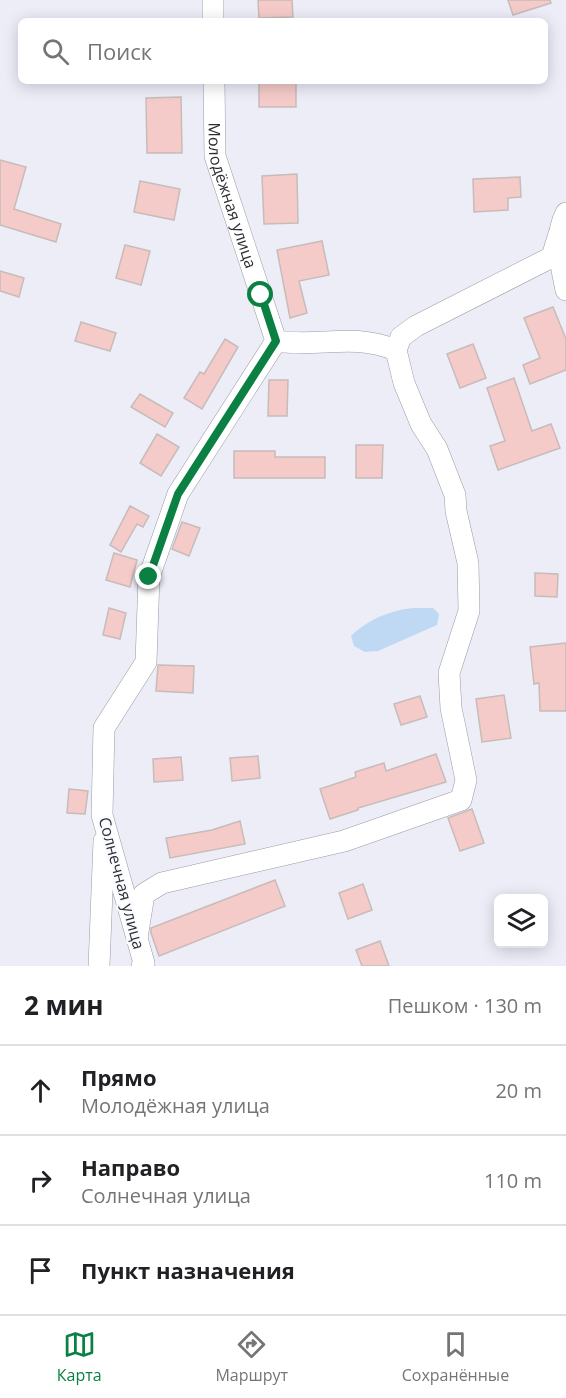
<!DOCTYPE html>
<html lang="ru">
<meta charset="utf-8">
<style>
body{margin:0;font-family:"Open Sans",sans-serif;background:#f2f2f2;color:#202124}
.controls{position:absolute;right:18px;bottom:18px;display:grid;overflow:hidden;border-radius:9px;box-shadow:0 3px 15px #0003}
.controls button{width:54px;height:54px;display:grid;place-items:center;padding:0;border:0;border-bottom:2px solid #e0e0e0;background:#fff;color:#202124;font:30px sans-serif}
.stop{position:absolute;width:18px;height:18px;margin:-14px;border:4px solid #0b8043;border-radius:50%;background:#fff}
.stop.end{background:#0b8043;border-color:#fff;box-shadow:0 2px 6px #0008}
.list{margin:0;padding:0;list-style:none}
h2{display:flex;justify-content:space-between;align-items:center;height:78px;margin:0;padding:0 24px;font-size:26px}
h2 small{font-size:20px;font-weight:400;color:#757577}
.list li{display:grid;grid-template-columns:39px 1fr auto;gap:18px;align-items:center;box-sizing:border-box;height:90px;padding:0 24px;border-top:2px solid #e0e0e0}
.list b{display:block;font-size:22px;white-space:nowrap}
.list p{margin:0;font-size:20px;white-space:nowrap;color:#757577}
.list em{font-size:20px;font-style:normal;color:#757577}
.icon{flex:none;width:33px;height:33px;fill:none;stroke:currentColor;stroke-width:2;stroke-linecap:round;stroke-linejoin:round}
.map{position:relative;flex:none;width:566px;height:966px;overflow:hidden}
.search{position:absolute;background:#fff;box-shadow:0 3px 15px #0003;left:18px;right:18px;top:18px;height:66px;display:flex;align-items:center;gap:15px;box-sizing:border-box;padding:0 21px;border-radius:9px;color:#757577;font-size:22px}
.sheet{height:348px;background:#fff}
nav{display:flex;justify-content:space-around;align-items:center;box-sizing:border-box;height:84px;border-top:2px solid #e0e0e0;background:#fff;font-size:16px;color:#757577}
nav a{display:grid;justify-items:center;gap:3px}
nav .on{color:#0b8043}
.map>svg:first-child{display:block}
.water{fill:#bfd9f4}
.building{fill:#f4cbc8;stroke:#c8bbba;stroke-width:1.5}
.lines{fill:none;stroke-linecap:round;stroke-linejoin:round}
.minor-casing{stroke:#9a9ba4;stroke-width:22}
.minor{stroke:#fff;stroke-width:21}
.route{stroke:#0b8043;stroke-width:8}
.labels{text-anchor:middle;stroke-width:4.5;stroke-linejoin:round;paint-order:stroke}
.street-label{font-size:16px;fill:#2d2e32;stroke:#fafbff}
</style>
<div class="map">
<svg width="566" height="966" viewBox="0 0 566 966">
<rect width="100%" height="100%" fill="#ecedf7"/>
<path class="water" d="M413 608H433L439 614 437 625 378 651 365 652 354 646 351 636C368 619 389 611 413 608Z"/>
<g class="building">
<path d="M258 0H292L293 17 259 18Z"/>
<path d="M508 0H550L551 3 513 15Z"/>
<rect x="259" y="81" width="37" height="26"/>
<path d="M181 97 182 153H147L146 98Z"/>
<path d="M0 160 26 167 14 209 61 224 56 242 0 225Z"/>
<path d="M297 174 298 223 264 224 262 176Z"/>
<path d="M520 177 521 197 508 198V210L474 212 473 179Z"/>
<path d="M140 181 180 189 174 220 134 212Z"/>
<path d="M322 241 329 275 299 281 307 313 290 318 277 250Z"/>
<path d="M125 245 150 251 141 285 116 278Z"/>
<path d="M0 271 24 278 19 297 0 291Z"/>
<path d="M553 307 566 339V370L530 384 523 365 540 358 524 318Z"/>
<path d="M81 322 116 333 110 351 75 341Z"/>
<path d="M225 339 238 347 202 409 184 398 200 372 204 374Z"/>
<path d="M473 344 486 378 460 388 447 354Z"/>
<path d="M514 378 532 431 551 424 560 448 498 470 490 446 505 441 487 388Z"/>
<path d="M269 380H288L287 416H268Z"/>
<path d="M140 394 173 413 165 427 131 407Z"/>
<path d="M157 434 179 447 161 476 140 463Z"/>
<path d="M356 445H383L382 478H356Z"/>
<path d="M234 451H275V457H325V478H234Z"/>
<path d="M130 506 149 516 143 527 137 524 121 552 110 545Z"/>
<path d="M182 522 200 528 189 556 172 549Z"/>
<path d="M114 553 137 560 130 587 106 580Z"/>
<path d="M535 573 558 574 557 597 535 596Z"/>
<path d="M109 608 126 613 120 639 103 635Z"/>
<path d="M566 643V711H540L539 683 534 684 530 647Z"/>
<path d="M158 665 194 666 193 693 156 691Z"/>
<path d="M504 695 511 738 482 742 476 699Z"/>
<path d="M420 696 427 717 401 725 394 704Z"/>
<path d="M436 754 446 782 358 808V810L330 819 320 789 356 777 355 772 384 763 386 771Z"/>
<path d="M258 756 260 778 232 781 230 758Z"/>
<path d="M181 757 183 780 154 782 153 759Z"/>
<path d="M69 789 88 791 85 814 67 813Z"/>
<path d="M472 809 484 843 460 851 448 818Z"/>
<path d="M240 821 245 844 170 858 166 838 212 830Z"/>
<path d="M275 880 285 906 159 956 151 933V928Z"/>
<path d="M363 884 372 910 348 919 339 893Z"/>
<path d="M380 941 389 966H362L356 950Z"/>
</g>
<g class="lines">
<defs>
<g id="minor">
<path d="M213 0V21"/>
<path id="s1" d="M214 81 215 156 276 341"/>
<path d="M566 213C553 238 561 264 566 290"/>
<path d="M276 341C321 348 349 332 396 350"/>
<path d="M137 938 144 894 162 883 344 841 461 800 466 780 451 708 449 673 469 611 468 563 456 511 455 495 437 449 421 424 404 383 396 350 401 337 416 326 552 257 559 234"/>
<path d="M99 966 104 841"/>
<path d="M142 966 144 963 102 815 104 728 146 662 149 577 178 494 276 341"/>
</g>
</defs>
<use href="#minor" class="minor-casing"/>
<use href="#minor" class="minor"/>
</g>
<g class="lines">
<path class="route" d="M149 577 178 494 276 341 261 295"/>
</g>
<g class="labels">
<g class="street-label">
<text dy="6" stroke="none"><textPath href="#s1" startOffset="117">Молодёжная улица</textPath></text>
<text transform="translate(122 883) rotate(75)" y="6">Солнечная улица</text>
</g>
</g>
</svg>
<div class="controls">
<button><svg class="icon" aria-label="layers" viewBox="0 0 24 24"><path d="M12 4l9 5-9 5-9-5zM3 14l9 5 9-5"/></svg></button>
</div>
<div class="stop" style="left:261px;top:295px"></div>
<div class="stop end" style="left:149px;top:577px"></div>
<div class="search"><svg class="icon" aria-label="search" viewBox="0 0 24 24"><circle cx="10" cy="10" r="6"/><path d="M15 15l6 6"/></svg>Поиск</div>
</div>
<section class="sheet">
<h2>2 мин<small>Пешком · 130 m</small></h2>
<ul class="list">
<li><svg class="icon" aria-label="ahead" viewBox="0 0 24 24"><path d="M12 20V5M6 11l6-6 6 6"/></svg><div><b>Прямо</b><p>Молодёжная улица</p></div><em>20 m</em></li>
<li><svg class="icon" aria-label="right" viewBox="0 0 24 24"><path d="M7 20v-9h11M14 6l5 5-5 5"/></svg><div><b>Направо</b><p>Солнечная улица</p></div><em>110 m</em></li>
<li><svg class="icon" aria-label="arrive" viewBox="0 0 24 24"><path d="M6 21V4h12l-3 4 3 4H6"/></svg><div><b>Пункт назначения</b></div></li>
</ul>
</section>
<nav>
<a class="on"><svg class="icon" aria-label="map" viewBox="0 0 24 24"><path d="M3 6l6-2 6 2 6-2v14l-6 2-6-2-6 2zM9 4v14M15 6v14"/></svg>Карта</a>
<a><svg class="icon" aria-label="directions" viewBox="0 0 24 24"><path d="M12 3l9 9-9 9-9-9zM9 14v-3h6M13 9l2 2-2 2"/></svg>Маршрут</a>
<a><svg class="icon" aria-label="saved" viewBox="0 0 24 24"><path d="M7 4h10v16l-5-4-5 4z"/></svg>Сохранённые</a>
</nav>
